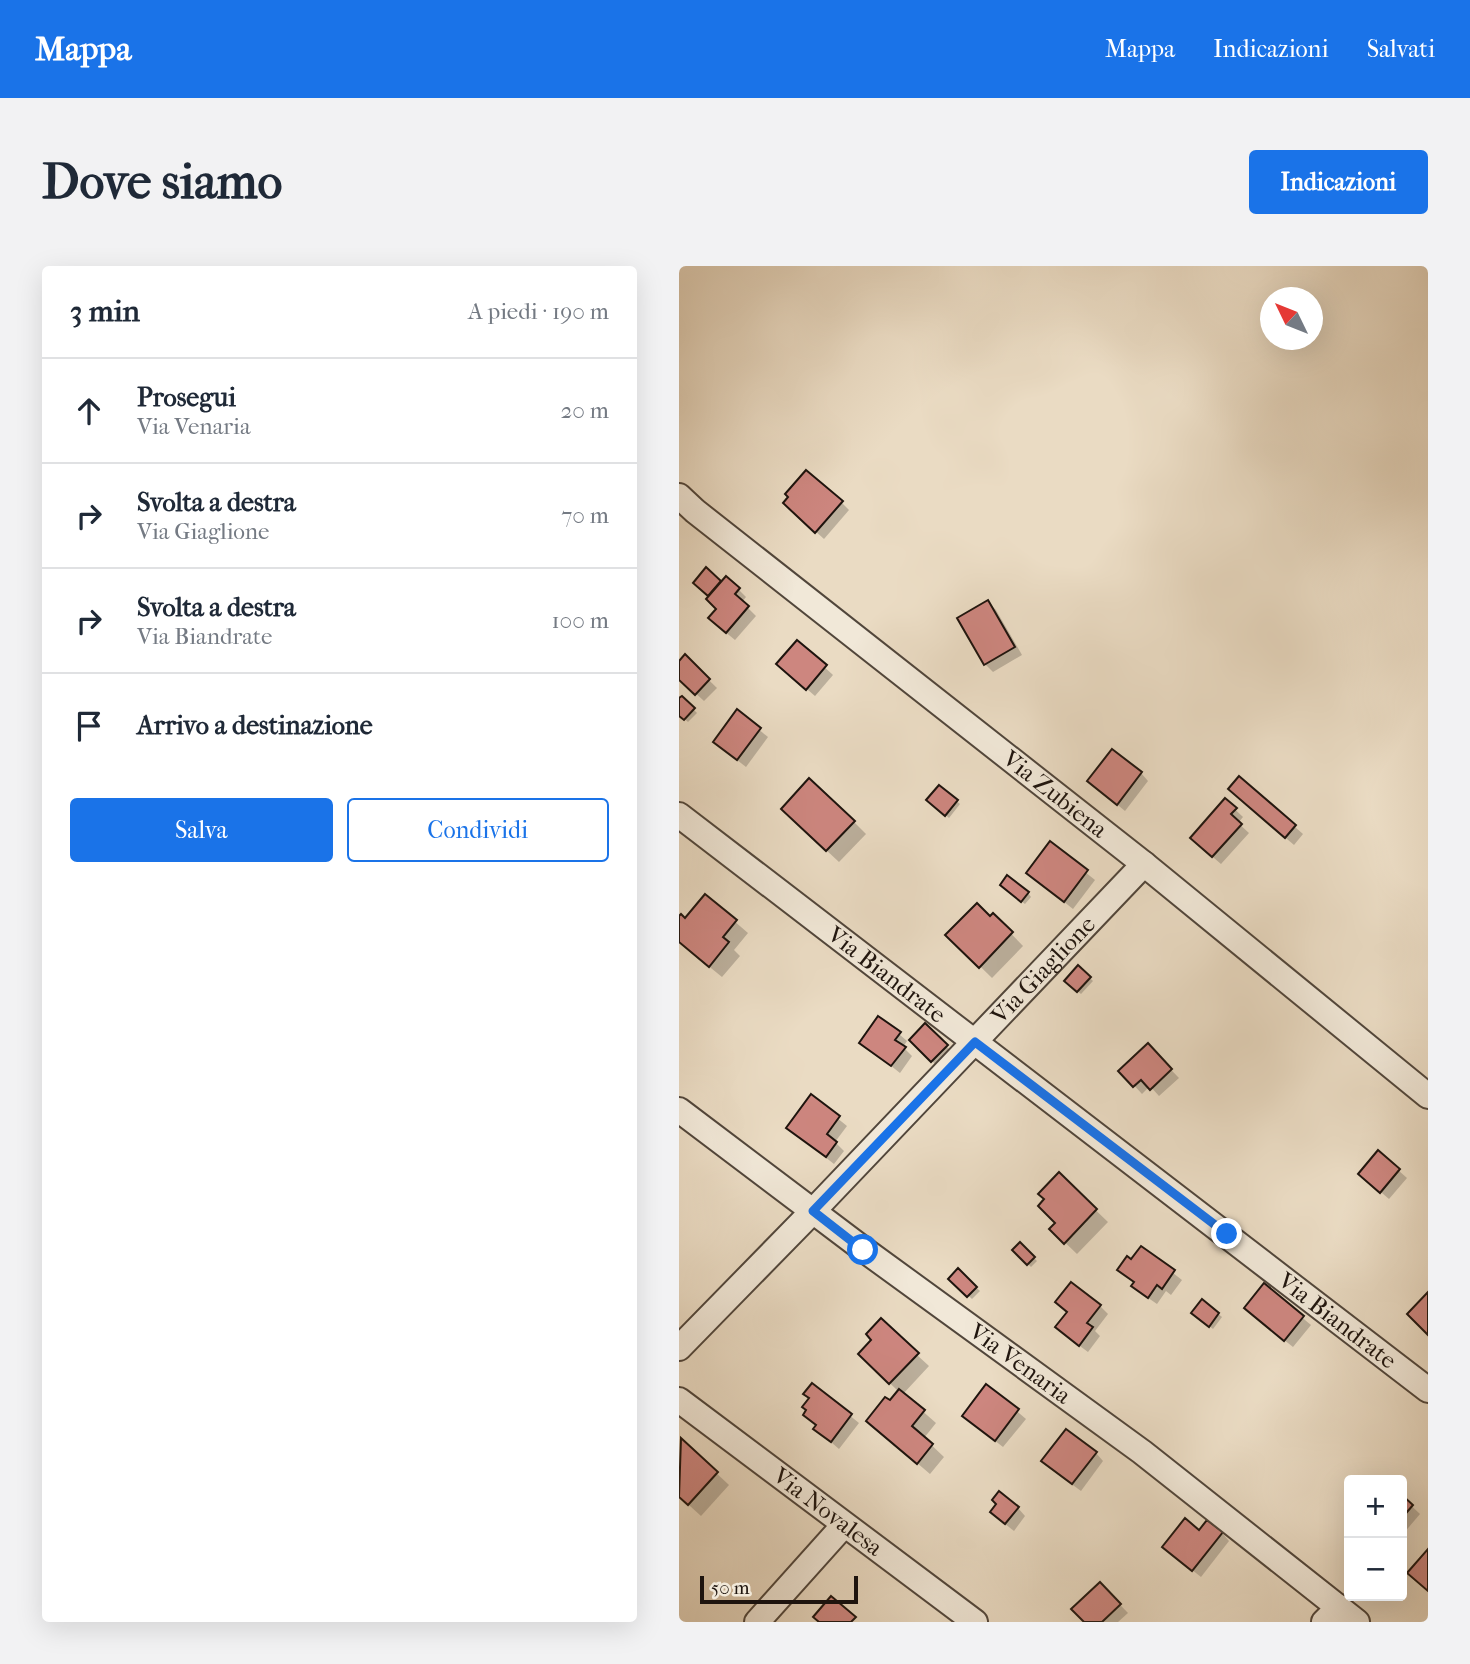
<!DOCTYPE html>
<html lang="it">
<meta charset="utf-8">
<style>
body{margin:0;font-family:"IM FELL French Canon",serif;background:#f2f2f3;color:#1f2937}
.controls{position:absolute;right:21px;bottom:21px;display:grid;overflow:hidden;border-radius:7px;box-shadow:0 7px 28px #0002}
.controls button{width:63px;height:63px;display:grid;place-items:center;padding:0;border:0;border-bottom:2px solid #e0e1e3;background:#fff;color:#1f2937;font:35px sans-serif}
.compass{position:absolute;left:581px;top:21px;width:63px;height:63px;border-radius:50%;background:#fff;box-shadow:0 7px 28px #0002;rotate:313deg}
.scale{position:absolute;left:21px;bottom:18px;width:158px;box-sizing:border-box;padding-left:7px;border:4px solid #1e140e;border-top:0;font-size:19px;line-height:24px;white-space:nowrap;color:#1e140e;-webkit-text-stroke:5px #f1e8d8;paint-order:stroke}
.stop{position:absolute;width:21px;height:21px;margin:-16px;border:5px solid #1a73e8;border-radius:50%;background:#fff}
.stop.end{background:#1a73e8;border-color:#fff;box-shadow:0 2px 7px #0008}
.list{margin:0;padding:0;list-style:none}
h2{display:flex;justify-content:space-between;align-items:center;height:91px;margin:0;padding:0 28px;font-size:30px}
h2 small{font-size:23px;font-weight:400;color:#747a83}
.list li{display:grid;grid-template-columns:46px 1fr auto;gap:21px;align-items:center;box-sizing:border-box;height:105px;padding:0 28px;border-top:2px solid #e0e1e3}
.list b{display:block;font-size:26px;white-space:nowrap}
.list p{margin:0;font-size:23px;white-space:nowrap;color:#747a83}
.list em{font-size:23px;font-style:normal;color:#747a83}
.actions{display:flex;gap:14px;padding:21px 28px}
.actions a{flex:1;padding:16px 0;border:2px solid #1a73e8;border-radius:7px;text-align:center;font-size:24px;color:#1a73e8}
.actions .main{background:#1a73e8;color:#fff}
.icon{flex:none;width:38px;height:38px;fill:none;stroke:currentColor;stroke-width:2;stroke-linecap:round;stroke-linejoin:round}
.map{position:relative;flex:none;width:749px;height:1356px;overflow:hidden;border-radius:7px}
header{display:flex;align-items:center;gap:42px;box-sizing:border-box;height:98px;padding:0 35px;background:#1a73e8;color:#fff}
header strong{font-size:33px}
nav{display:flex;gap:38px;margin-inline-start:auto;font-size:24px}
.intro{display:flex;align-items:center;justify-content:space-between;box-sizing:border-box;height:168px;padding:0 42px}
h1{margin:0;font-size:49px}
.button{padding:18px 32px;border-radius:7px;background:#1a73e8;color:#fff;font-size:24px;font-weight:700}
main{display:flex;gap:42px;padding:0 42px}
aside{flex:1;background:#fff;border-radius:7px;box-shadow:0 7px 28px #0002}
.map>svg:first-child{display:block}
.shadow{fill:#0003}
.building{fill:#cd867f;stroke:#1e140e;stroke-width:2}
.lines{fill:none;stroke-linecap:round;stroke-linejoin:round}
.minor-casing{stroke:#51463b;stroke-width:28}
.minor{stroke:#f1e8d8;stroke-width:24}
.route{stroke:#1a73e8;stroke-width:9}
.labels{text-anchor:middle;stroke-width:5;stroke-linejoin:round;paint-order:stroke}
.street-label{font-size:24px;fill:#1e140e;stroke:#f1e8d8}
</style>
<header>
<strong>Mappa</strong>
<nav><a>Mappa</a><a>Indicazioni</a><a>Salvati</a></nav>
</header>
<div class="intro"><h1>Dove siamo</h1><a class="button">Indicazioni</a></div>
<main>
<aside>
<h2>3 min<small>A piedi · 190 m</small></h2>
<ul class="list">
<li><svg class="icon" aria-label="ahead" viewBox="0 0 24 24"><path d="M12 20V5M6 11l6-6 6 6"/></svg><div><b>Prosegui</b><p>Via Venaria</p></div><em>20 m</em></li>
<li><svg class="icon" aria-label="right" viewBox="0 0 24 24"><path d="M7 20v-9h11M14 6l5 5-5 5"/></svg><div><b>Svolta a destra</b><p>Via Giaglione</p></div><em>70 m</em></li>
<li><svg class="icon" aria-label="right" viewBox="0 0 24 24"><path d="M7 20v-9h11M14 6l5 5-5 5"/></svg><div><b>Svolta a destra</b><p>Via Biandrate</p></div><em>100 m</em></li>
<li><svg class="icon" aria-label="arrive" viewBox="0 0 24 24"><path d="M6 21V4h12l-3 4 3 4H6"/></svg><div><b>Arrivo a destinazione</b></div></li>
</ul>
<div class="actions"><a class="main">Salva</a><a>Condividi</a></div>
</aside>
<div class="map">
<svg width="749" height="1356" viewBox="0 0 749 1356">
<rect width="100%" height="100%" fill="#eadbc3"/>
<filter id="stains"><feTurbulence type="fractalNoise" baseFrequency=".00286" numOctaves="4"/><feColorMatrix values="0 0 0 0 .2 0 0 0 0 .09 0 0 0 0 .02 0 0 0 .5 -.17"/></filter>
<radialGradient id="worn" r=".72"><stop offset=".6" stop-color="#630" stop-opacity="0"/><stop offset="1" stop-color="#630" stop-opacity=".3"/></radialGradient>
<g class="shadow">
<path d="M162 236 170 244 145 273 114 245Z"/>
<path d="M27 304 43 318 59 323 67 331 63 336 77 350 56 374 39 360V343L31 331 16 317Z"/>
<path d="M309 336 317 344 343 389 314 406 306 398Z"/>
<path d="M118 376 154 409 136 430 107 405Z"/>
<path d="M6 391 38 422 25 435 0 412V397Z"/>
<path d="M3 432 18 447 9 456 0 448V435Z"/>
<path d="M58 446 89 471 67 501 44 483Z"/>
<path d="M462 507 469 515 446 545 410 515Z"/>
<path d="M560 512 624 568 615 579 559 531Z"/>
<path d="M261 521 281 538 270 552 253 537Z"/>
<path d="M547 535 564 551 559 557 570 567 542 598 521 580Z"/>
<path d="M116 555 175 556 187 568 160 596Z"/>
<path d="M371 578 416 614 394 643 349 607Z"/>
<path d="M326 623 349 627 352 631 346 638Z"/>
<path d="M26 630 69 667 55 684 61 690 43 711 0 676V653L6 655Z"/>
<path d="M314 649 344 680 313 712 269 669Z"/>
<path d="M400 702 414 715 402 728 387 715Z"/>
<path d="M246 759 275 788 261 803 232 774Z"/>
<path d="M220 768 228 775 224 781 233 790 221 807 182 776Z"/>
<path d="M469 780 500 812 480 830 471 820 463 828 442 805Z"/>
<path d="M132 831 168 860 156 876 165 885 155 898 109 862Z"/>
<path d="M700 887 728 912 710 933 689 915Z"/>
<path d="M380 909 429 956 398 988 372 963 378 957Z"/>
<path d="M341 978 358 995 352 1001 335 984Z"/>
<path d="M462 982 503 1014 492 1029 487 1025 478 1038 462 1027 456 1017 440 1004 453 996Z"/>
<path d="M279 1005 301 1025 293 1033 272 1013Z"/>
<path d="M585 1020 632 1059 614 1081 575 1050Z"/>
<path d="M523 1035 543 1051 534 1063 518 1050Z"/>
<path d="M421 1040 429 1048 416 1065 421 1070 409 1086 386 1069Z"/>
<path d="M181 1088 238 1089 250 1100 224 1128 257 1157 245 1172 265 1191 251 1208 189 1155 220 1126Z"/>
<path d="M133 1119 180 1157 160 1183 137 1163 139 1160 132 1133Z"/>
<path d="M308 1120 347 1153 324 1181 293 1157Z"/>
<path d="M2 1174 50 1219 22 1250 0 1230Z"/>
<path d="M417 1187 424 1195 402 1225 372 1203Z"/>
<path d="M723 1231 741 1248 724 1268 723 1267Z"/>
<path d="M319 1238 339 1242 346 1250 335 1265 321 1254Z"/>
<path d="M521 1266 543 1267 550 1275 522 1311 493 1288Z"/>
<path d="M421 1318 449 1347 439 1356H407Z"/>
</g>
<g class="building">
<path d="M127 204 164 235 136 267 104 237 109 231 106 228Z"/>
<path d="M27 301 42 315 29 330 14 317Z"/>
<path d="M47 310 61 322 56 328 70 340 47 367 29 352 37 343 27 333Z"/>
<path d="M309 334 336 381 305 399 278 352Z"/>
<path d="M118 374 148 399 127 424 97 398Z"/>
<path d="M6 388 31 413 16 429 0 414V395Z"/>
<path d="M3 430 16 442 5 454 0 450V432Z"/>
<path d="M58 443 82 462 58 494 34 476Z"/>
<path d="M433 483 463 506 438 539 408 515Z"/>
<path d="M560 510 617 559 606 572 549 523Z"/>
<path d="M130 512 176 555 147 585 102 543Z"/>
<path d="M260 519 279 534 266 550 247 534Z"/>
<path d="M546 532 558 542 552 548 563 558 533 591 511 572Z"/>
<path d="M371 575 409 604 385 636 347 607Z"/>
<path d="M328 609 350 626 342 636 321 619Z"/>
<path d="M26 628 58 654 44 671 50 676 30 701 0 676V650L2 648 6 652Z"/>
<path d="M298 637 311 650 314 647 334 666 300 702 266 669Z"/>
<path d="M399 699 412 711 398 726 385 715Z"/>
<path d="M199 750 222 766 216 774 227 781 212 800 180 777Z"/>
<path d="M246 757 269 779 252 796 230 774Z"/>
<path d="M469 777 493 803 471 824 462 814 454 821 439 805Z"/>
<path d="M132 828 161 850 148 868 158 876 147 891 107 862Z"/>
<path d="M699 884 721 903 701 927 679 908Z"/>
<path d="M380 906 418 943 385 978 370 963 376 957 359 940 365 933 359 928Z"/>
<path d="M341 976 356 991 348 999 333 984Z"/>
<path d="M462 980 496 1004 483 1023 478 1019 469 1032 452 1020 455 1016 438 1004 448 990 452 993Z"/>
<path d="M279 1002 298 1021 288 1031 269 1013Z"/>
<path d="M392 1016 422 1039 408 1057 414 1061 400 1080 376 1061 388 1046 376 1036Z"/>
<path d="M585 1017 625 1050 605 1075 565 1042Z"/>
<path d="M749 1026V1069L728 1048Z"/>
<path d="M523 1033 540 1047 530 1061 512 1047Z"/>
<path d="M202 1052 240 1087 210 1118 179 1088 192 1074 187 1068Z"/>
<path d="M133 1117 173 1148 152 1176 134 1163 137 1159 124 1149 127 1144 123 1141 130 1132 124 1128Z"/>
<path d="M307 1118 340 1143 316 1175 283 1150Z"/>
<path d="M220 1123 246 1144 233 1160 254 1178 238 1198 187 1155 206 1131 211 1134Z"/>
<path d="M387 1163 418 1186 393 1218 362 1195Z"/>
<path d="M2 1172 39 1206 9 1239 0 1231Z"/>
<path d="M320 1225 340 1241 326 1258 311 1246 317 1238 313 1234Z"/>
<path d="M723 1229 734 1239 723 1252Z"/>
<path d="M506 1252 520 1264 528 1254 544 1266 513 1305 483 1281Z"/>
<path d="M749 1283V1325L728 1307Z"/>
<path d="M421 1316 442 1338 423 1356H405L392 1343Z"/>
<path d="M152 1330 177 1351 172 1356H140L134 1351Z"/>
</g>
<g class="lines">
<defs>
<g id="minor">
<path id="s1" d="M0 230 16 245 465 598 749 830"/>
<path id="s2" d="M0 549 749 1124"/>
<path id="s3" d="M0 844 184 983 463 1186 678 1356"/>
<path id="s4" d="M0 1082 134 945 465 598"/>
<path id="s5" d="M0 1134 296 1356"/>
<path d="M78 1356 165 1259"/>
<path d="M645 1356 660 1341"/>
</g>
</defs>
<use href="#minor" class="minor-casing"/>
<use href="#minor" class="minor"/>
</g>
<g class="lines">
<path class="route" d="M184 984 134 945 296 776 548 968"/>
</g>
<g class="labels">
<g class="street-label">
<text dy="8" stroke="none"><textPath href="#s1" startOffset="480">Via Zubiena</textPath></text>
<text dy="8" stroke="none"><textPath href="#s4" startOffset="525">Via Giaglione</textPath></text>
<text dy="8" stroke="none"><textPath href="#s2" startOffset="262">Via Biandrate</textPath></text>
<text dy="8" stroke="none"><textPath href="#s2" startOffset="830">Via Biandrate</textPath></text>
<text dy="8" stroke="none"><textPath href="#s3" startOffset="425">Via Venaria</textPath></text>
<text dy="8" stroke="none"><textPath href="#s5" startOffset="186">Via Novalesa</textPath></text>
</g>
</g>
<rect width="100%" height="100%" filter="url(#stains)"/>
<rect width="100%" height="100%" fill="url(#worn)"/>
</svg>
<div class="controls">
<button>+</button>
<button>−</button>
</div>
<svg class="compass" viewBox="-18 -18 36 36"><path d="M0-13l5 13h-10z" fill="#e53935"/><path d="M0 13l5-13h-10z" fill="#747a83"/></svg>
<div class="scale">50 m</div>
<div class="stop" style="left:184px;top:984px"></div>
<div class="stop end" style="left:548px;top:968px"></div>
</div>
</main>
